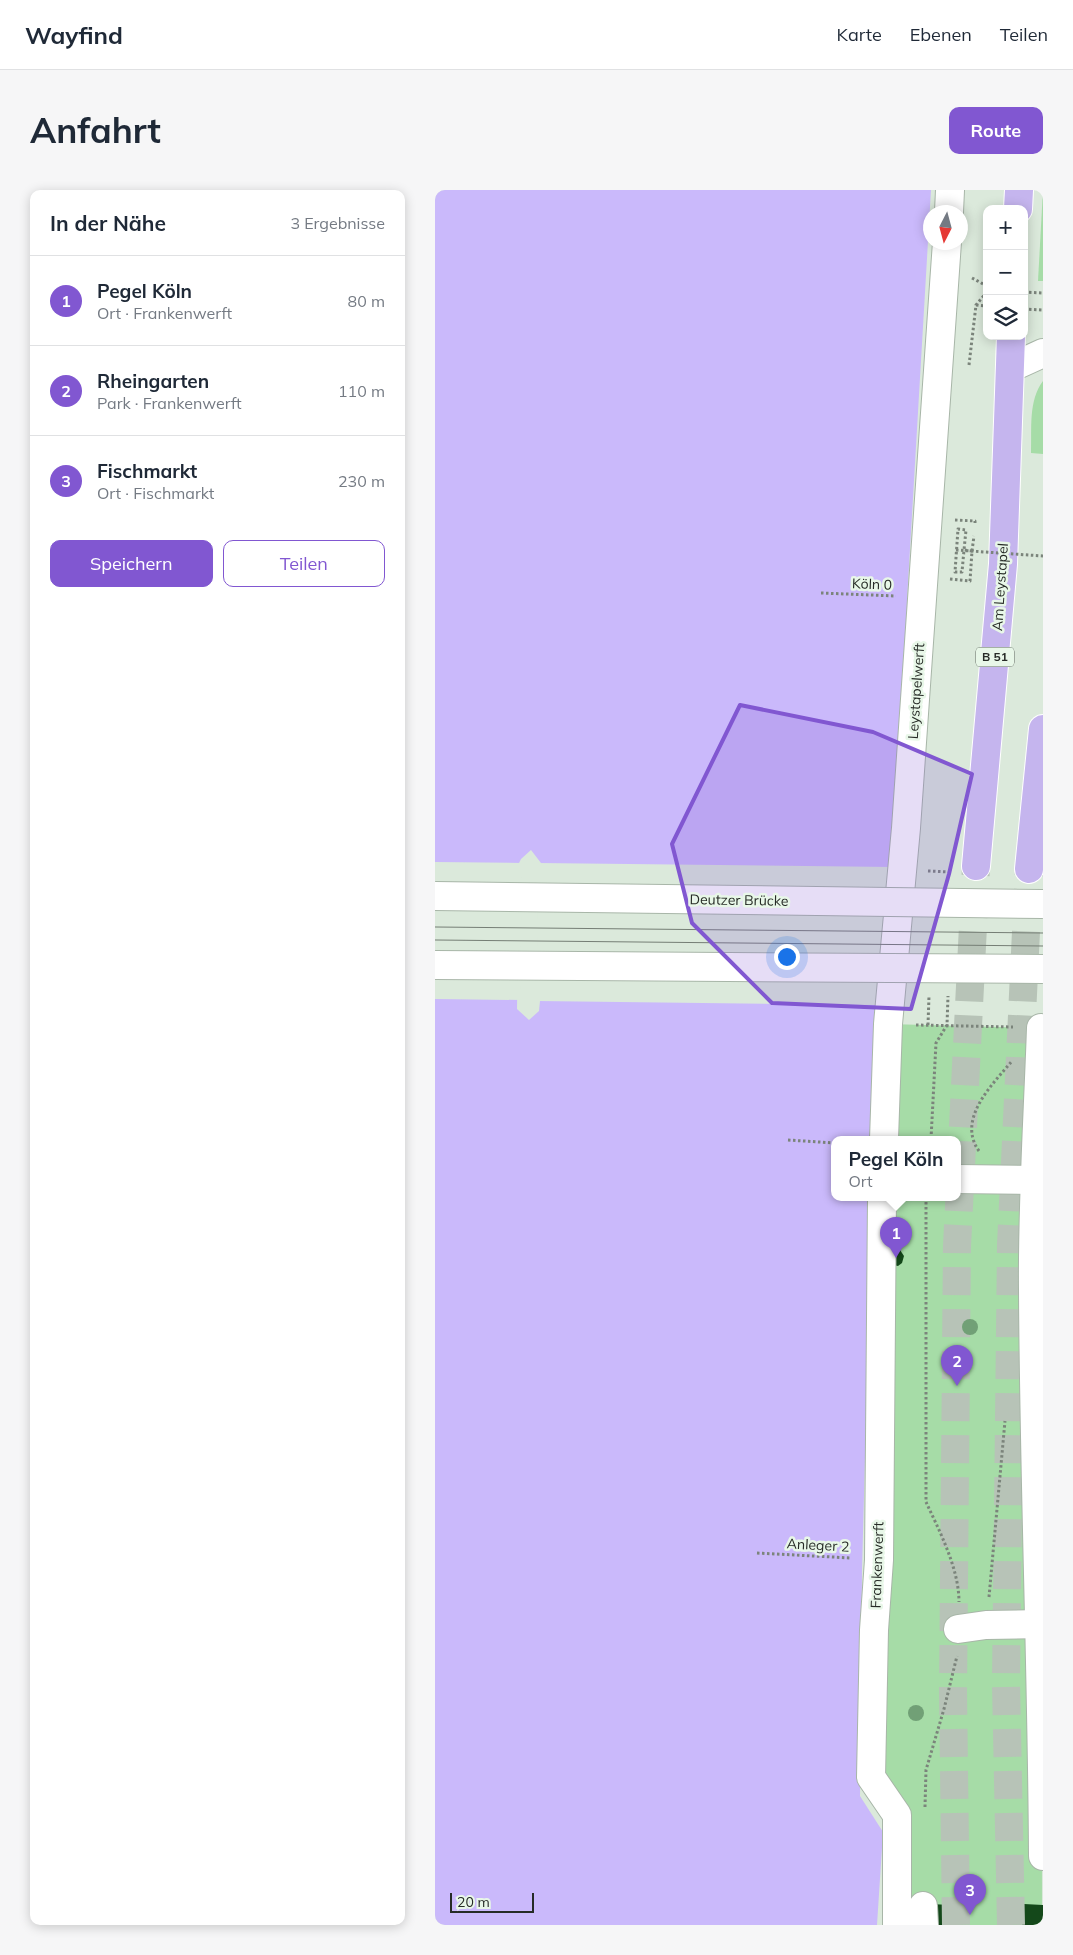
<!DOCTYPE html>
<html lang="de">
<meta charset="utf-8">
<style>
body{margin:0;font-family:Mulish,sans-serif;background:#f6f6f7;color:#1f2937}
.controls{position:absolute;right:15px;top:15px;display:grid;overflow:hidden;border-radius:10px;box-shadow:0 2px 12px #0003}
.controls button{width:45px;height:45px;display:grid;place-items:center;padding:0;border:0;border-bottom:1px solid #e0e1e3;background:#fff;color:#1f2937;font:25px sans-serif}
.compass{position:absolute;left:488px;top:15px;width:45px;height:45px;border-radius:50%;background:#fff;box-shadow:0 2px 12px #0003;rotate:186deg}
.scale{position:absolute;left:15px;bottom:12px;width:84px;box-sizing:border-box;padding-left:5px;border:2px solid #262b26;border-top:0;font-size:14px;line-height:18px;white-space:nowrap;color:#262b26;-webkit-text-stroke:4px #e8f7e8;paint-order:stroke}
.you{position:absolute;left:351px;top:766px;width:18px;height:18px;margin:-12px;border:4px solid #fff;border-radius:50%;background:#1a73e8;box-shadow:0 0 0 8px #1a73e833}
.badge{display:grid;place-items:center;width:32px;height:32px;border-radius:50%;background:#8157d1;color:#fff;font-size:16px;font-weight:700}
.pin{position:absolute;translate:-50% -41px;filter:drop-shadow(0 1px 2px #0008)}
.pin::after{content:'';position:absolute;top:26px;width:18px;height:15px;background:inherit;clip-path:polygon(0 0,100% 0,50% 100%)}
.popup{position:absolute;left:396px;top:946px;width:130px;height:65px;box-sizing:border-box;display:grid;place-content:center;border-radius:10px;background:#fff;filter:drop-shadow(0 1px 4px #0005);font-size:16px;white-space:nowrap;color:#747a83}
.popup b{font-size:19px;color:#1f2937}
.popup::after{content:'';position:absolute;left:50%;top:100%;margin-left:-10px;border:10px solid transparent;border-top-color:#fff}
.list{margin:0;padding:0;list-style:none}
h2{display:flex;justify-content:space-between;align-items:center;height:65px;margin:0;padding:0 20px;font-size:21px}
h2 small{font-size:16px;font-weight:400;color:#747a83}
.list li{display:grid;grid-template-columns:32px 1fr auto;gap:15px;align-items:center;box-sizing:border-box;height:90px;padding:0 20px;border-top:1px solid #e0e1e3}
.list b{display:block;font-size:19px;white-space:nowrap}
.list p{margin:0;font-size:16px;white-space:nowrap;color:#747a83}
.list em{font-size:16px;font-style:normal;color:#747a83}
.actions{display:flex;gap:10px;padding:15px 20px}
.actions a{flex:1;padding:11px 0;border:1px solid #8157d1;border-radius:10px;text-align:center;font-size:18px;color:#8157d1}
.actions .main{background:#8157d1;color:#fff}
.icon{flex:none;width:28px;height:28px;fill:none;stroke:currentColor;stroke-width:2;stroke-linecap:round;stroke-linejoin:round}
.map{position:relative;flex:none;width:608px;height:1735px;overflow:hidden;border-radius:10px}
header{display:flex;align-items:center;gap:30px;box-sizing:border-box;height:70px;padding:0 25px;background:#fff;border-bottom:1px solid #e0e1e3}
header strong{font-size:24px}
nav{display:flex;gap:28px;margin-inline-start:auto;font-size:18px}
.intro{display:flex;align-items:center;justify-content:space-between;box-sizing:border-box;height:120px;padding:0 30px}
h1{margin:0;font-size:35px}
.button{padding:12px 22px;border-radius:10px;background:#8157d1;color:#fff;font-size:18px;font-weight:700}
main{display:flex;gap:30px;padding:0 30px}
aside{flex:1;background:#fff;border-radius:10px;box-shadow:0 2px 12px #0003}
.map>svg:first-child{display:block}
.green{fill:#a6dca7}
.water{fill:#cab9fb;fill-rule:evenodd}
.pier{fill:#dbe9db}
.building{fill:#14481a}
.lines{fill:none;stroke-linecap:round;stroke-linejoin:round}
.primary-tunnel{stroke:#b7c3b7;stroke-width:28;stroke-dasharray:28 14;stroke-linecap:butt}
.street-casing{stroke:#a8b6a8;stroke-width:30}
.secondary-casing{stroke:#a8b6a8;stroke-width:30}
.primary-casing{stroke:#fff;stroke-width:30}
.path{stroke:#7b847b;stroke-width:3;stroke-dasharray:2.5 2.5;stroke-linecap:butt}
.street{stroke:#fff;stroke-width:28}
.secondary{stroke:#fff;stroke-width:28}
.primary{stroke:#c5b5ee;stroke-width:28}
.tram{stroke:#757e75;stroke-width:1}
.secondary-bridge-casing{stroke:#a8b6a8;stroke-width:30;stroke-linecap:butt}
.path-bridge{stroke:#7b847b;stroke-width:3;stroke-dasharray:2.5 2.5;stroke-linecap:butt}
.secondary-bridge{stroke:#fff;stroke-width:28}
.tree{fill:#71a076}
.marked{fill:#8157d1;fill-opacity:0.2;stroke:#8157d1;stroke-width:4;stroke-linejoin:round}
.labels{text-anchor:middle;stroke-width:5;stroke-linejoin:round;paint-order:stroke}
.shield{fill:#e8f7e8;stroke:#606860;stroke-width:1}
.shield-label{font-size:12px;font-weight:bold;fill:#262b26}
.street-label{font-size:14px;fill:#262b26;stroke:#e8f7e8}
</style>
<header>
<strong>Wayfind</strong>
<nav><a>Karte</a><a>Ebenen</a><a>Teilen</a></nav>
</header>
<div class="intro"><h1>Anfahrt</h1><a class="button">Route</a></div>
<main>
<aside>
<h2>In der Nähe<small>3 Ergebnisse</small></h2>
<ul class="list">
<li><span class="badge">1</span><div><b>Pegel Köln</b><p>Ort · Frankenwerft</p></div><em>80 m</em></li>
<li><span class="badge">2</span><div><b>Rheingarten</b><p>Park · Frankenwerft</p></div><em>110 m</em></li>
<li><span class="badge">3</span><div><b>Fischmarkt</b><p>Ort · Fischmarkt</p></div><em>230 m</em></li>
</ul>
<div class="actions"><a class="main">Speichern</a><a>Teilen</a></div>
</aside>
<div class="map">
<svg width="608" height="1735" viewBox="0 0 608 1735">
<rect width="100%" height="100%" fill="#dbe9db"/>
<g class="green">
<path d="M608 0V91H603Z"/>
<path d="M608 191V264L596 263C597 239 593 211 608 191Z"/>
<path d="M453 834 606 838 607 1735H462V1625L436 1587 447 1007H522V949H449Z"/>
</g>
<path class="water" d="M0 0H496L472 410 466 667 439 949H400V1007H437L427 1380 425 1606 448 1642 442 1735H0ZM96 660 106 673 105 811 104 821 94 830 82 819 84 673 86 669Z"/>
<g class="pier">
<path d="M0 672 87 673 85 810 0 809Z"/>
<path d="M103 673 459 677 444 815 102 811Z"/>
</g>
<g class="building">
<path d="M460 1060H465L469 1066 467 1073 463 1076 458 1075Z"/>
<path d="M494 1714 517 1715 516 1735H494Z"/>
<path d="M589 1714 608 1715V1735H587Z"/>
</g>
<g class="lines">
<g class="primary-tunnel">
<path d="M521 1735 518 1501 522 1056 541 676"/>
<path d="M576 1735 571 1493 576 1055 594 679"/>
</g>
<defs>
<g id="street">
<path d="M514 22 515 0"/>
<path d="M606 838C603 926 597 1013 598 1100 599 1289 607 1478 608 1666"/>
<path d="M449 949 453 834 471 638 512 52"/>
<path d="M522 989 608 990"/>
<path d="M447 1007 444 1370 439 1440 436 1587 462 1625V1735"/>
<path d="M523 1439 551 1435 608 1434"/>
<path d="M488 1716 489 1735"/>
</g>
<path id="secondary" d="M575 178 608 163"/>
<g id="primary">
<path d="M583 19 584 0"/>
<path d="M541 676 568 374 576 146"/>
<path d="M594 679 608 539"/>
</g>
</defs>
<use href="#street" class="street-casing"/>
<use href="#secondary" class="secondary-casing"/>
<use href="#primary" class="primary-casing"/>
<g class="path">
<path d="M537 88 552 96"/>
<path d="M589 102 608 103"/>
<path d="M541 115 552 116"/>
<path d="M589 119 608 120"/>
<path d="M534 175 541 115 552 102"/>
<path d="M520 330 540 331V333"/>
<path d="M537 361 539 346"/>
<path d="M515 389 535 391 537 361 529 360 527 382H520L523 339 531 340 529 360"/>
<path d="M386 403 461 406"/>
<path d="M493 681 514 682"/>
<path d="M481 835 578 837"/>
<path d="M493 835 494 806"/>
<path d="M496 949 501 853 512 835 513 806"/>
<path d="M353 950 400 953"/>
<path d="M544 961C521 929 558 894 577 871"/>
<path d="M491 1007V1312C505 1342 524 1379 524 1412"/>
<path d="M322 1363 416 1368"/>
<path d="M554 1407 570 1231"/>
<path d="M490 1617 491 1580 509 1519 522 1466"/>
</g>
<use href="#street" class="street"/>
<use href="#secondary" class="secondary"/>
<use href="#primary" class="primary"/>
<g class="tram">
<path d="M0 737 608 743"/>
<path d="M0 750 608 756"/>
</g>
<defs>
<g id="secondary-bridge">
<path d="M0 706 608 714"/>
<path d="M0 775 608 779"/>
</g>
</defs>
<use href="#secondary-bridge" class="secondary-bridge-casing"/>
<path class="path-bridge" d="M521 360 608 366"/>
<use href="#secondary-bridge" class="secondary-bridge"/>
</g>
<g class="tree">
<circle cx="535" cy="1137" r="8"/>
<circle cx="481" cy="1523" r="8"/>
</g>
<path class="marked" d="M305 515 438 542 537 584 514 684 476 819 337 813 257 733 237 654Z"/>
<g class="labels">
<rect class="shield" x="541" y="457.5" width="38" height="19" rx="4"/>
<g class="shield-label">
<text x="560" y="471">B 51</text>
</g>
<g class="street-label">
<text transform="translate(437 394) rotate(2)" y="5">Köln 0</text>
<text transform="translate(565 397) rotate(-86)" y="5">Am Leystapel</text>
<text transform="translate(481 501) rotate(-86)" y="5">Leystapelwerft</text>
<text transform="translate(304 710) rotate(1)" y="5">Deutzer Brücke</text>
<text transform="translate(383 1355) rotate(3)" y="5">Anleger 2</text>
<text transform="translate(442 1375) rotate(-88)" y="5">Frankenwerft</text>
</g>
</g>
</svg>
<div class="controls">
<button>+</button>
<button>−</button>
<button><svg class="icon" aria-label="layers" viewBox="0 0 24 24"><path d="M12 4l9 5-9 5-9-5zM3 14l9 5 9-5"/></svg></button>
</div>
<svg class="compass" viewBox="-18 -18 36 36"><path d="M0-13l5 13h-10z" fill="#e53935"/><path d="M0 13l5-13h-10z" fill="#747a83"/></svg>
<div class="scale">20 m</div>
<div class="you"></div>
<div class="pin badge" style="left:461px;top:1068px">1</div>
<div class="popup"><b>Pegel Köln</b>Ort</div>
<div class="pin badge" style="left:522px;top:1196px">2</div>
<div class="pin badge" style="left:535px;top:1725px">3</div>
</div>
</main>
